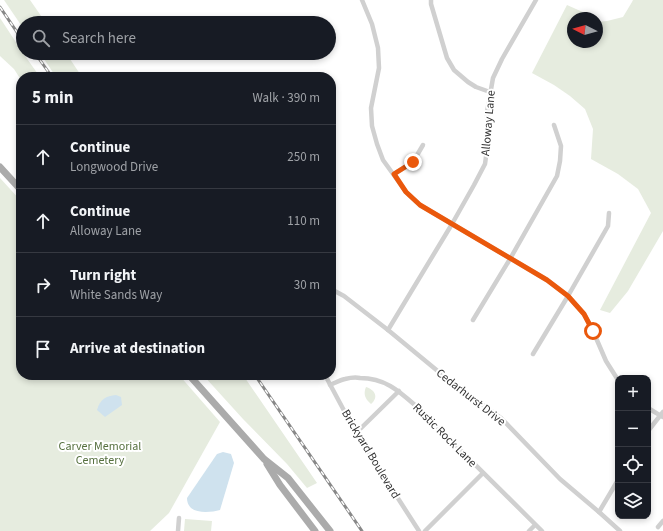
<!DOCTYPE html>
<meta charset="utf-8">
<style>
body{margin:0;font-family:"Source Sans 3",sans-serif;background:#242831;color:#f1f3f6}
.controls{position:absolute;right:12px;bottom:12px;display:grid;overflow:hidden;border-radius:8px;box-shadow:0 2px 6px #0003}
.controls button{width:36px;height:36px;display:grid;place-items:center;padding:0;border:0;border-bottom:1px solid #363941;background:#171b24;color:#f1f3f6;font:20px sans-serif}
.compass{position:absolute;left:567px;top:12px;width:36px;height:36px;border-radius:50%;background:#171b24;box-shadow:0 2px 6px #0003;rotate:276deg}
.stop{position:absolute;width:12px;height:12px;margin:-9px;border:3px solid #ea580c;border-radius:50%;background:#fff}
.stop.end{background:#ea580c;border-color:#fff;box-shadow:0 1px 4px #0008}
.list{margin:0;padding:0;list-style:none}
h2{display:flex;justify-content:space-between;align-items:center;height:52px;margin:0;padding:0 16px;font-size:17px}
h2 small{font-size:13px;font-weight:400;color:#9ea1a6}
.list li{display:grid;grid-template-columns:26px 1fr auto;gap:12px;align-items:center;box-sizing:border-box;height:64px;padding:0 16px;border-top:1px solid #363941}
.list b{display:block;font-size:15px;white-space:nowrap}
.list p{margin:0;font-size:13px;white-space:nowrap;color:#9ea1a6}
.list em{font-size:13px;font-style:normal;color:#9ea1a6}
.icon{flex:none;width:22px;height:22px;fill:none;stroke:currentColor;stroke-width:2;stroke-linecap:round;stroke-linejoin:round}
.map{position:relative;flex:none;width:663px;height:531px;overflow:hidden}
.search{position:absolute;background:#171b24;box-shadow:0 2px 6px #0003;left:16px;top:16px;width:320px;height:44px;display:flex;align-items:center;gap:10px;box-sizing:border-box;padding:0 14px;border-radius:22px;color:#9ea1a6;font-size:15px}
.panel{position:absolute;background:#171b24;box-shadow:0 2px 6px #0003;left:16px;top:72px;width:320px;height:308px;border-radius:16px}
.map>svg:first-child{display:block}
.green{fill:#e6ecdf}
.water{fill:#cfe2ee}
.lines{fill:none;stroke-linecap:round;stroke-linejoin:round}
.minor{stroke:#d0d0d0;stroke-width:4.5}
.primary{stroke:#ababab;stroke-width:7}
.rail-casing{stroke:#888;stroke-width:3}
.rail{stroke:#fff;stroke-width:1.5;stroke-dasharray:4.5;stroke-linecap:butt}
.route{stroke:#ea580c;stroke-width:5}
.labels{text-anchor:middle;stroke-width:4;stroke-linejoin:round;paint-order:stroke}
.street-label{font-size:12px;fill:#333;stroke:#fff}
.park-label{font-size:12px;fill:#56703f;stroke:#fff}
</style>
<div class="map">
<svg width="663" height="531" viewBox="0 0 663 531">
<rect width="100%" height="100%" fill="#fff"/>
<g class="green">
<path d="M4 0H30L46 23H23V28Z"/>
<path d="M633 0H663V231L628 291 610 313 600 310 651 213 638 189 618 174 591 159 593 129 585 109 570 96 554 85 532 73 567 5 585 13 586 18H573V42H597V22L607 21 623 17 632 2Z"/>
<path d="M0 18 23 53 40 77H21V80L14 69 0 56Z"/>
<path d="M40 53H66L82 77H56Z"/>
<path d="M0 178 21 201V375H179L220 422 169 513 150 531H0Z"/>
<path d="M203 375H243L317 483 307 488 287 464 243 419Z"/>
<path d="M366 387C375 390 379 397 371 404 365 399 363 394 366 387Z"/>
<path d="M185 519 212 521 211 531H184Z"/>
</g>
<g class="water">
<path d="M116 395 121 397 122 405 105 417 97 410C100 399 106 396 116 395Z"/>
<path d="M223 452 231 454 234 463 220 510C209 513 187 515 187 498L217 454Z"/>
</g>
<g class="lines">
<g class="minor">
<path d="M362 0 372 24 378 48 379 68 371 108 372 126 377 144 383 160 406 192 420 205 547 280 568 296 584 314 593 331 606 361 618 380"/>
<path d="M431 0V4L447 58 454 70 468 82 476 87 490 92"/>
<path d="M394 174 413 162 423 145"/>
<path d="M331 289 344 296 388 330 451 382 501 418 560 479 599 512 620 531"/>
<path d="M473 320 510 259 557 176 560 161 561 146 554 125"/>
<path d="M388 330 452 224 474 185 485 164 488 142 487 112 493 78 502 59 536 0"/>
<path d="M533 354 568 296 608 226 609 213"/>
<path d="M325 375 356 433 419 531"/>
<path d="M330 385C335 383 340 380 345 379 349 378 355 377 360 378 385 378 399 391 416 406L542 531"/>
<path d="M648 408 663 417"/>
<path d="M648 431 663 412"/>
<path d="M356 433 399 391"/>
<path d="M599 512 618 480"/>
<path d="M658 527 663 521"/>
<path d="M178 531 179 518"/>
<path d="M425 531 483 473"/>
<path d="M529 531 535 525"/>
</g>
<g class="primary">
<path d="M0 167 21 190"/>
<path d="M189 375 264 459 288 478 330 531"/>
<path d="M267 464 280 485 315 531"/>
</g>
<defs>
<g id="rail">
<path d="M0 7 23 41"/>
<path d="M35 53 52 77"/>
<path d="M255 375 362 531"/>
</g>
</defs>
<use href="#rail" class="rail-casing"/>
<use href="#rail" class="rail"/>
</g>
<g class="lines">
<path class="route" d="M413 162 394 174 406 192 420 205 547 280 568 296 584 314 593 331"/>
</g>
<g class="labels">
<g class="street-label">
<text transform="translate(488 123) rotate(-85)" y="4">Alloway Lane</text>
<text transform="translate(471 397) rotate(38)" y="4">Cedarhurst Drive</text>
<text transform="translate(445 435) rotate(45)" y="4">Rustic Rock Lane</text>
<text transform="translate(371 454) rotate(59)" y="4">Brickyard Boulevard</text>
</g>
<g class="park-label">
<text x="100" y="450">Carver Memorial<tspan x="100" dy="14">Cemetery</tspan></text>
</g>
</g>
</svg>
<div class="controls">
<button>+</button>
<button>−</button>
<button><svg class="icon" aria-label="locate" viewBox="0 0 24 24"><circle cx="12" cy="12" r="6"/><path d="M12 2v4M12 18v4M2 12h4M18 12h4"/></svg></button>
<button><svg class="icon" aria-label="layers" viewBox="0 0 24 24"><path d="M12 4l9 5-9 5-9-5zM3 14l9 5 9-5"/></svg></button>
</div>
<svg class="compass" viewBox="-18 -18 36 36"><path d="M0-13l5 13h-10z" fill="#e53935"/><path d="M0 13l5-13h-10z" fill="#9ea1a6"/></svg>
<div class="stop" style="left:593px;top:331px"></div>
<div class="stop end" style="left:413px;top:162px"></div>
<div class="search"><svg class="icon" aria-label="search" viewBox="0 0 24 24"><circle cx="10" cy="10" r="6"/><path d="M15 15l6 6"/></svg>Search here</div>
<section class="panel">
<h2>5 min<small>Walk · 390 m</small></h2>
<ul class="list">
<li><svg class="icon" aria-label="ahead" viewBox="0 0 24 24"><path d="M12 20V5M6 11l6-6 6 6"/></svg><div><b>Continue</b><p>Longwood Drive</p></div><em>250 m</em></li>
<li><svg class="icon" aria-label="ahead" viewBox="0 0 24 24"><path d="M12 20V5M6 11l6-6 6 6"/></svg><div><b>Continue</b><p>Alloway Lane</p></div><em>110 m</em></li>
<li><svg class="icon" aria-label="right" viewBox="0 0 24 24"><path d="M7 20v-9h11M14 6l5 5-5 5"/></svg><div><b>Turn right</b><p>White Sands Way</p></div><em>30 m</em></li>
<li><svg class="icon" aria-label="arrive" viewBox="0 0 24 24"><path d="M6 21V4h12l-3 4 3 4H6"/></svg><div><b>Arrive at destination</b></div></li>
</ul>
</section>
</div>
